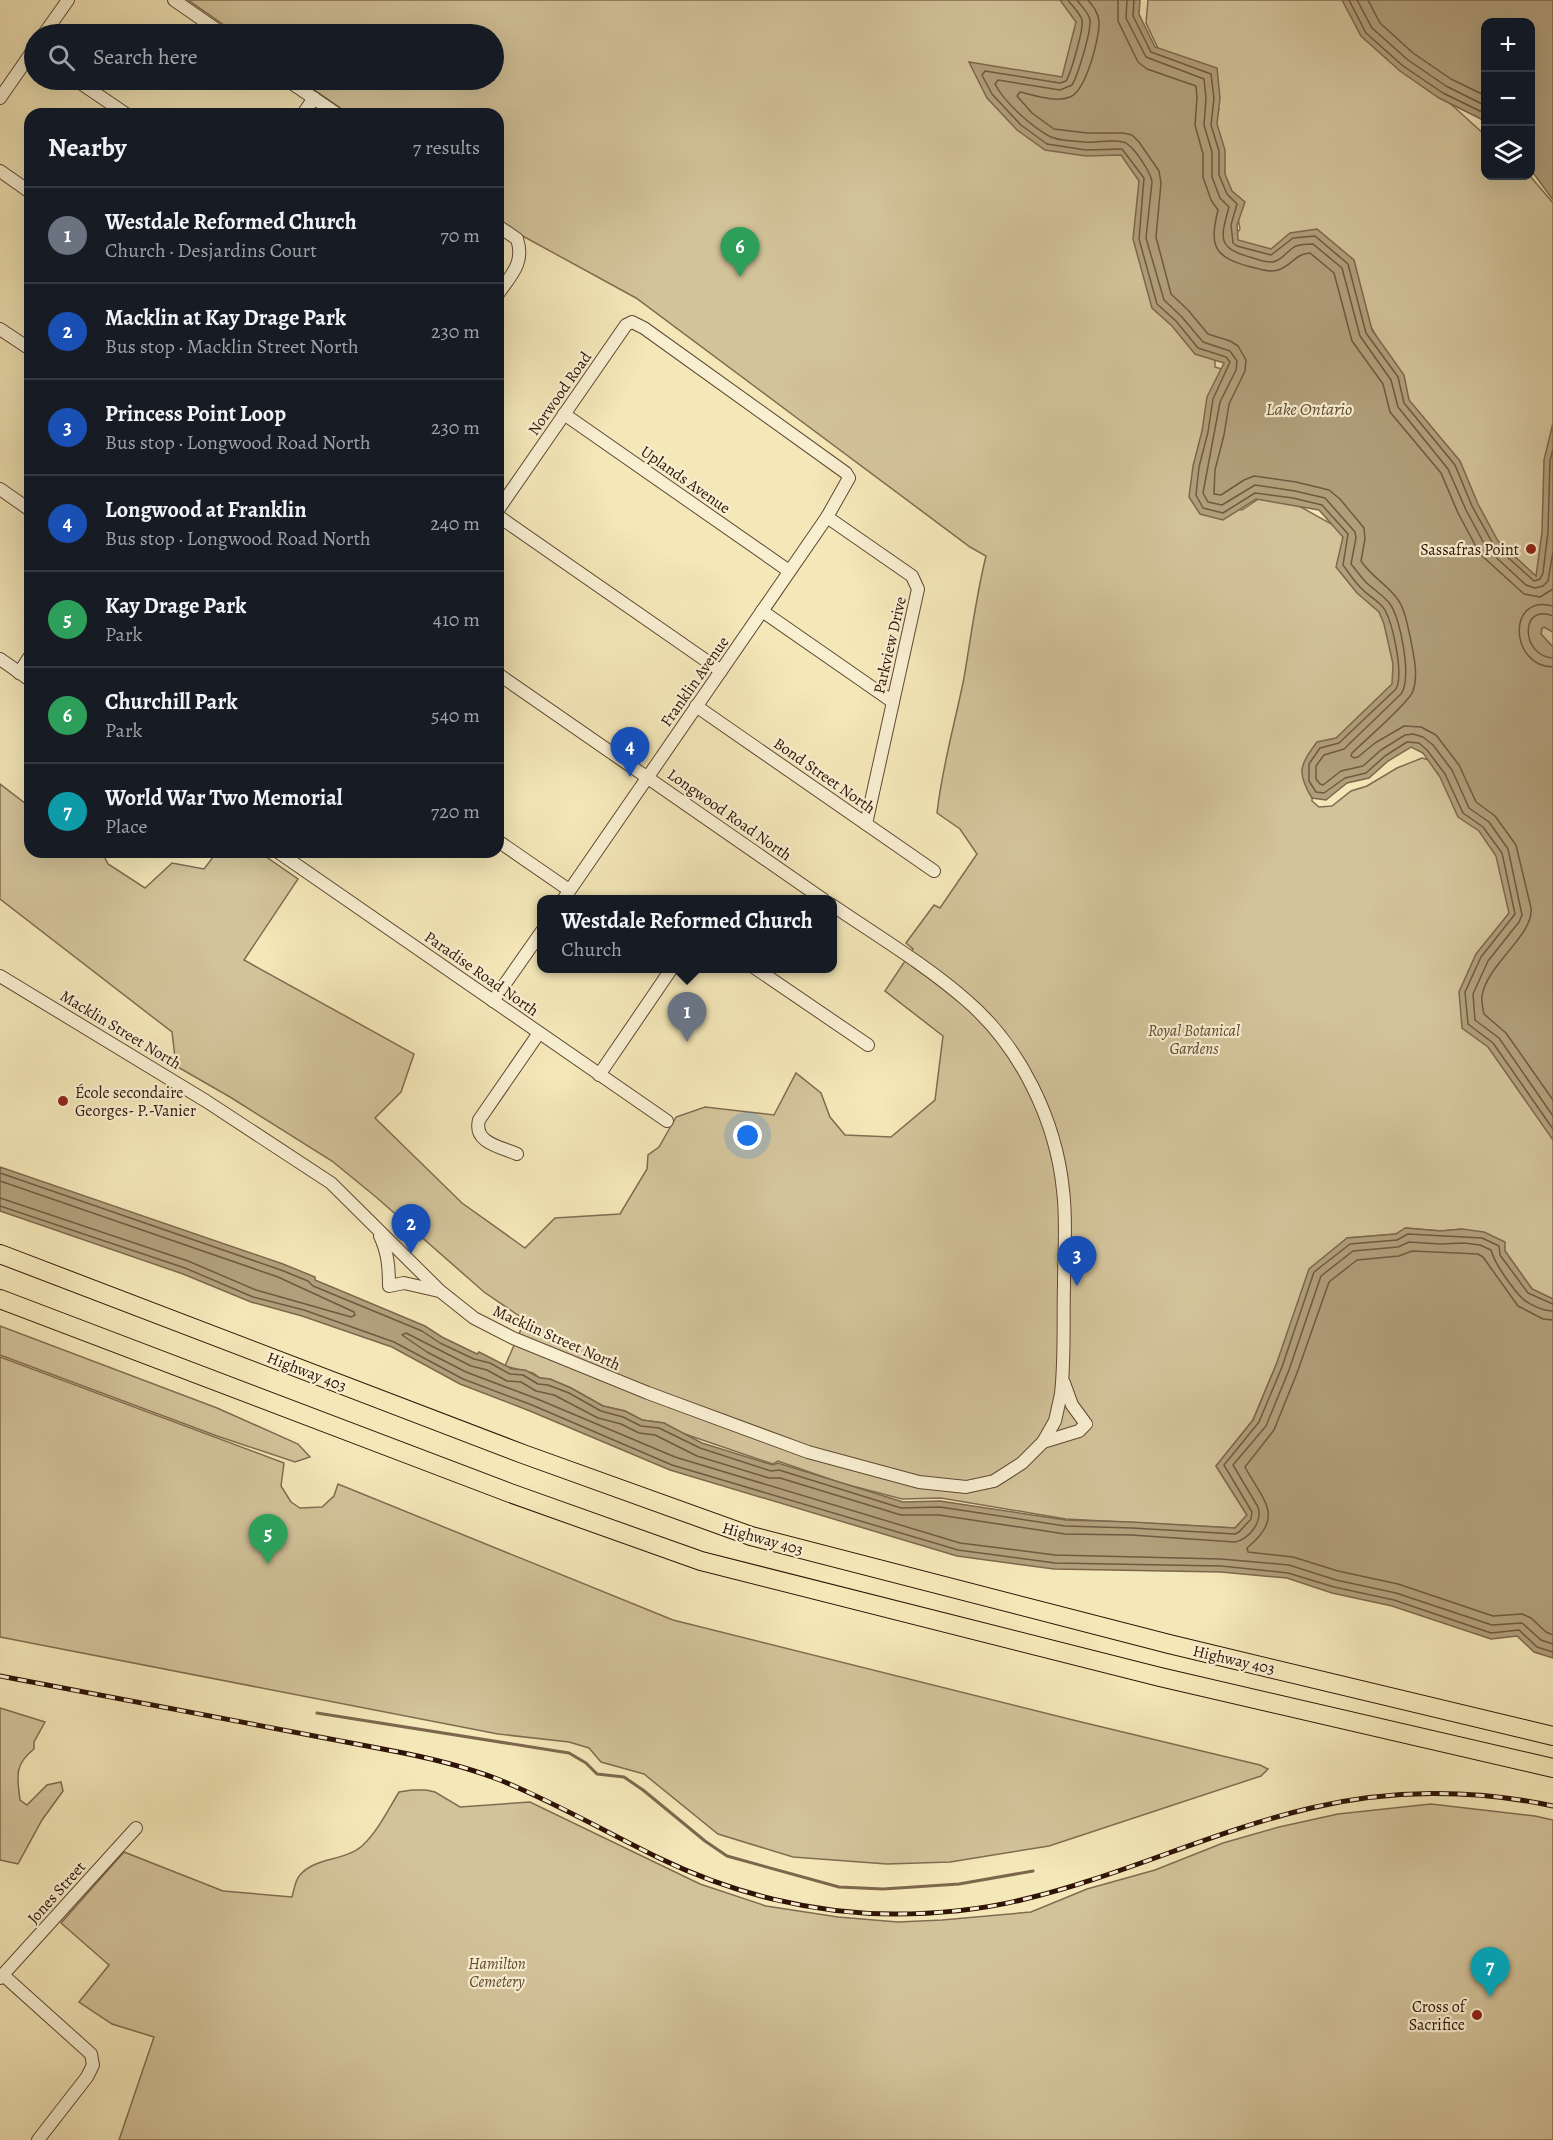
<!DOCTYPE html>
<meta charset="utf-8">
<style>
body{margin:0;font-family:Alegreya,serif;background:#242831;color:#f1f3f6}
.controls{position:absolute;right:18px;top:18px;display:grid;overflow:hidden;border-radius:12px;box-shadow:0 6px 24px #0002}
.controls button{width:54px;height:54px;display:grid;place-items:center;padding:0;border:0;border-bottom:2px solid #363941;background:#171b24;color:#f1f3f6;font:30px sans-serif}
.you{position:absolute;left:748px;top:1136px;width:21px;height:21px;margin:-15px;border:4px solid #fff;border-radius:50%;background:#1a73e8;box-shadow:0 0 0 9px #1a73e833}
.badge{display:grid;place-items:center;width:39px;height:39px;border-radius:50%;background:#7c3aed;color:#fff;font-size:20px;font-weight:700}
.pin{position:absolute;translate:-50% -50px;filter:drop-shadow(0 2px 3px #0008)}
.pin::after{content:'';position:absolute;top:32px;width:21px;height:18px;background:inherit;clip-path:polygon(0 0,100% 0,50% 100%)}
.popup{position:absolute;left:537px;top:895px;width:300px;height:78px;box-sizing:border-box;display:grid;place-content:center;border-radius:12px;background:#171b24;filter:drop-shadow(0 2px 4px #0005);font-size:20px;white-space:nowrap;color:#9ea1a6}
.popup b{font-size:22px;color:#f1f3f6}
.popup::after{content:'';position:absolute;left:50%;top:100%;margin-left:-12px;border:12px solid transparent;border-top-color:#171b24}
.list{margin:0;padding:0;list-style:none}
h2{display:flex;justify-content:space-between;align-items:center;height:78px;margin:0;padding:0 24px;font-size:26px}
h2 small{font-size:20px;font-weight:400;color:#9ea1a6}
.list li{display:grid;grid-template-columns:39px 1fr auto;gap:18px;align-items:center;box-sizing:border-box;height:96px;padding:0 24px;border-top:2px solid #363941}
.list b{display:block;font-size:22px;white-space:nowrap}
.list p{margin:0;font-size:20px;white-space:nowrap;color:#9ea1a6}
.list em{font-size:20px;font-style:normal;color:#9ea1a6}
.icon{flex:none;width:33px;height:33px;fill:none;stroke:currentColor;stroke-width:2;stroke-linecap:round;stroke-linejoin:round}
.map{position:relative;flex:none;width:1553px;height:2140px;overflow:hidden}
.search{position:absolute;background:#171b24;box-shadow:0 6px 24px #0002;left:24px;top:24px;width:480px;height:66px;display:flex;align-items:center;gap:15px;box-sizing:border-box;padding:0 21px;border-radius:33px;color:#9ea1a6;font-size:22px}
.panel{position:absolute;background:#171b24;box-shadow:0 6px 24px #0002;left:24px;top:108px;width:480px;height:750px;border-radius:18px}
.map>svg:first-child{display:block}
.green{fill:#d3c39a;stroke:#816b50;stroke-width:1.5}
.water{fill:#b19f7b;stroke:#7d674c;stroke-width:1.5}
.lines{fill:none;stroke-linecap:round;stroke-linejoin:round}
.shore{stroke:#705940;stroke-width:1.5}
.stream{stroke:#7d674c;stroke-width:3}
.minor-casing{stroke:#604832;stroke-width:14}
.highway-casing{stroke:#2f1306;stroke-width:20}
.minor{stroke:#f8efd1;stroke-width:12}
.highway{stroke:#f4e7b8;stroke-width:18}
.rail-casing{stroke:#2f1306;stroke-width:5}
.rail{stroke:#f8efd1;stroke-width:3;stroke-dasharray:9;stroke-linecap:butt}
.poi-dot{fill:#8f2418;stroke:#f8efd1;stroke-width:2}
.labels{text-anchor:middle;stroke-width:4.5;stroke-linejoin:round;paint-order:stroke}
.street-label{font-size:16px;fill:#2f1306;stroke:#f8efd1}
.poi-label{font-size:16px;fill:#2f1306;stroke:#f8efd1;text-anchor:end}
.park-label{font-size:16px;font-style:italic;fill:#604832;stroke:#f8efd1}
.water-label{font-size:18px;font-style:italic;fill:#634b35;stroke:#f8efd1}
</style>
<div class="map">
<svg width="1553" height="2140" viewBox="0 0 1553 2140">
<rect width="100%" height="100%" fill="#f4e7b8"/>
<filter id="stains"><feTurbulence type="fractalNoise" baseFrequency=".00333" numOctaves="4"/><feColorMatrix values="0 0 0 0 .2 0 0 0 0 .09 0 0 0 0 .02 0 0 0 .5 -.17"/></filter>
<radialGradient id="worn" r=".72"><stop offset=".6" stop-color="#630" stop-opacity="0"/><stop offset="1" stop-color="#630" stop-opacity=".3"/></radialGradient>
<g class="green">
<path d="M188 0H1077L1148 159 1215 356V367L1231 372 1218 506 1242 510 1263 496 1299 506 1335 526 1353 541 1383 619 1399 677 1315 771 1312 801 1319 807 1332 806 1351 791 1367 786 1397 768 1422 758 1429 760 1508 858 1553 1131V1299L1532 1289 1505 1251 1462 1229 1441 1231 1406 1228 1396 1234 1347 1238 1276 1365 1253 1420 1216 1466 1247 1515 1235 1528 1066 1519 941 1498 902 1499 841 1483 778 1461 773 1464 679 1432 664 1423 642 1420 625 1411 603 1406 571 1388 550 1379 540 1378 533 1373 505 1366 525 1320 484 1292 376 1197 332 1161 230 1097 176 1066 172 1032 0 899V784L30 807V852H102L108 864 145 888 172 863 204 869 217 852H259L298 879 244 960 414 1054 401 1092 375 1118 462 1203 525 1248 555 1218 620 1214 647 1169 648 1155 659 1147 676 1117 705 1107 774 1115 796 1073 821 1093 830 1117 845 1135 891 1137 935 1100 943 1036 885 991 913 949 906 943 934 905 940 908 977 854 960 829 937 813C942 767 955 723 964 678 971 637 976 596 986 556L970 547 636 298 519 234 498 220V114H349L300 80H494V34H237Z"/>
<path d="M1148 0H1356L1389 48 1485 135 1486 176H1530L1553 203V519L1549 557 1531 590 1424 445 1403 383 1362 311 1352 259 1325 239 1275 266 1232 239 1240 229 1238 218 1231 216 1214 124 1219 109 1162 57 1146 23Z"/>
<path d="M1544 627 1553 632V647L1541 634 1542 628Z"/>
<path d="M0 1326 217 1408 298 1444 310 1457 295 1462 217 1436 0 1355Z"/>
<path d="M0 1357 284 1463 281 1486 291 1502 300 1508 322 1507 334 1496 338 1484 673 1620 1073 1720 1260 1765 1268 1769 1261 1776 1049 1846 950 1862 887 1864 793 1857 718 1834 644 1774 601 1762 589 1748 569 1742 498 1734 0 1637Z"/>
<path d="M0 1708 45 1722 34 1742V1749C14 1765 17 1776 20 1800L27 1805 47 1785 61 1782 63 1791 42 1820 18 1864 0 1860Z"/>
<path d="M412 1790H426L435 1792 460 1807 530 1802 700 1884 766 1906 838 1917 898 1922 942 1920 1031 1912 1087 1889 1155 1870 1223 1843 1279 1827 1338 1814 1431 1804 1535 1816 1553 1820V2140H119L154 2037 112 2024 79 2002 109 1965 61 1923 124 1852 223 1891 292 1897C294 1890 295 1880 300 1875 315 1857 345 1861 362 1846 378 1831 388 1810 399 1792Z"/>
</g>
<g class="water">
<path d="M1060 0H1140L1139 14 1155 47 1217 68 1220 98 1217 124 1225 150V174L1232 191 1245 202 1237 225 1238 240 1271 249 1290 233 1317 229 1354 260 1372 330 1404 375 1409 400 1460 461 1478 504 1498 541 1536 576 1542 532 1544 460 1553 423V632L1544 627 1542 628 1541 634 1553 647V1140L1488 1047 1462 1028 1459 992 1476 954 1509 913 1496 856 1479 831 1458 817 1440 777 1423 753 1411 747 1388 761 1369 778 1347 783 1326 800 1312 798C1296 772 1300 765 1317 742L1336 738 1392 684 1393 664 1384 624 1379 612 1357 593 1336 567 1343 537 1319 510 1256 499 1223 520 1200 514 1189 497 1193 466 1202 431 1207 397 1224 363 1195 354 1172 326 1152 308 1133 239 1139 181 1121 155 1086 156 1045 150 1017 130 987 98 969 62 1062 77 1076 22Z"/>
<path d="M1342 0H1553V200L1531 170 1530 22H1486L1485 121 1439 98 1400 71 1361 36Z"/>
<path d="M0 1167 283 1264 315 1277V1280L425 1326 442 1337 477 1354 479 1352 483 1354 512 1369 525 1370 540 1378 550 1379 571 1388 603 1406 625 1411 642 1420 664 1423 702 1443 773 1465 778 1463 903 1502 940 1501 1066 1520 1132 1522 1235 1528 1247 1515 1216 1466 1253 1420 1276 1365 1309 1269 1347 1238 1396 1234 1405 1228 1441 1231 1462 1229 1484 1232 1505 1242V1251L1532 1289 1553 1299V1658L1534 1652 1517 1636 1491 1639 1392 1606 1332 1593 1287 1578 1221 1572 1054 1569 957 1556 670 1470 530 1411 460 1384 392 1347 302 1316 251 1302 183 1274 0 1211Z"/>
</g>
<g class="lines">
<g class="shore">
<path d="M1068 0C1072 6 1080 13 1082 20 1084 28 1071 73 1066 81L1060 83 985 71 982 75 992 94 1021 125 1047 144 1086 150 1122 149 1144 178 1139 239 1157 304 1176 321 1198 348 1226 357 1230 362 1213 399 1208 432 1199 467 1196 495 1203 508 1223 513 1255 493 1293 498 1322 505 1348 534 1343 565C1349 573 1354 581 1361 588 1368 596 1380 601 1385 610 1393 625 1404 674 1396 689L1339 743 1320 748 1309 764V781L1316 792 1324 793 1345 778 1366 773 1385 756 1407 742 1419 743 1427 750 1445 774 1463 813 1483 827 1502 853 1515 914 1481 957 1465 992 1468 1024 1493 1043 1553 1129"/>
<path d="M1077 0C1081 6 1089 13 1090 20 1091 32 1078 75 1072 85L1060 90 998 80 995 84C1004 102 1031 126 1049 136 1058 141 1075 141 1085 142 1098 143 1111 139 1123 142 1133 144 1151 173 1152 182L1146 238 1164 300 1181 316 1203 342 1230 351 1237 361 1236 370 1220 402 1203 493 1208 502 1222 505 1255 485 1295 491 1325 498 1355 532 1356 538 1351 564C1357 571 1362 579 1369 585 1376 591 1385 597 1390 604 1401 619 1412 679 1401 694L1344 749 1324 755 1316 766V779L1320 784 1323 785 1341 771 1363 766 1381 750 1405 735 1413 734 1423 737 1433 745 1452 770 1469 808 1489 822 1508 849 1522 915 1519 922 1488 961 1473 994 1475 1020 1499 1038 1553 1116"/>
<path d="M1088 0C1093 6 1098 12 1099 21 1100 37 1086 91 1070 97 1056 103 1034 95 1020 92L1017 96 1032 113 1054 129 1087 133H1123L1132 135 1139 142 1159 171 1161 183 1156 237 1171 294 1188 310 1208 334 1230 341 1238 346 1246 360 1245 371 1229 404 1224 435 1215 470 1214 494 1221 495 1244 480 1254 476 1296 482 1329 490 1340 499 1364 528 1365 539 1361 561C1371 576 1386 584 1396 597 1405 608 1407 624 1410 636 1413 653 1419 674 1413 691 1410 702 1363 742 1352 753L1351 756 1354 758 1358 757 1375 743 1404 726 1421 727 1436 735 1459 765 1476 802 1495 816 1516 845 1531 908C1534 935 1487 964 1482 996 1481 1001 1483 1009 1484 1014L1506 1033 1553 1100"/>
<path d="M1118 0V21L1138 62 1147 69 1196 86 1197 98 1195 125 1203 154V177L1211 200 1218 210C1209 247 1214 257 1251 267 1260 269 1269 273 1278 270 1292 266 1294 254 1310 253L1334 273 1352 341 1383 384 1390 412 1441 473 1458 513 1480 554 1524 594 1540 597 1553 589"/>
<path d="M1127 0 1126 18 1146 57 1204 79 1206 98 1204 125 1212 152V177L1220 198 1229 207C1220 240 1217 248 1253 258 1260 260 1269 264 1276 261 1283 258 1288 251 1294 247 1299 244 1307 244 1313 244L1342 268 1360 336 1391 380 1398 407 1448 469 1466 510 1487 549 1526 585 1535 588 1543 586 1548 581 1553 552"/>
<path d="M1134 0 1133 16 1151 52 1211 74 1214 98 1211 125 1219 151V175L1227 194 1237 204 1231 225 1233 243 1237 246 1271 255 1293 238 1315 236 1348 264 1366 333 1398 377 1404 403 1455 465 1472 506 1493 544 1534 581 1540 579 1543 573 1548 532 1550 461 1553 449"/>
<path d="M1349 0 1366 33 1403 66 1443 93 1486 114"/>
<path d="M1357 0 1372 28 1408 60 1446 86 1486 106"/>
<path d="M1368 0 1380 23 1413 53 1451 79 1486 96"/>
<path d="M1553 606C1507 593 1509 666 1553 667"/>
<path d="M1553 616C1520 602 1520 656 1553 658"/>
<path d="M0 1173 281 1270 308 1281 313 1286 422 1331 440 1343 474 1359 490 1363 510 1374 523 1375 538 1384 548 1385 569 1393 601 1411 623 1417 641 1426 659 1428 700 1448 771 1471 779 1470 901 1508 940 1507 1065 1526 1132 1528 1235 1534 1239 1532 1251 1519 1252 1512 1224 1465 1259 1422 1282 1367 1314 1272 1350 1244 1397 1240 1408 1234 1482 1238 1499 1246 1500 1255 1528 1293 1553 1304"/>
<path d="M0 1181 278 1277 354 1312 355 1315 351 1317 256 1290 188 1261 0 1198"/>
<path d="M0 1206 185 1268 253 1297 304 1310 394 1342 463 1379 532 1405 672 1465 958 1550 1055 1563 1221 1566 1288 1573 1334 1587 1394 1600 1491 1633 1519 1630 1537 1647 1553 1652"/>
<path d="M1553 1311C1544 1311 1529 1305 1522 1298 1513 1289 1494 1263 1491 1250L1480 1245 1464 1243 1440 1244 1409 1242 1398 1247 1353 1251 1321 1276 1289 1370 1266 1426 1233 1465 1258 1507C1263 1522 1249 1539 1235 1542L1131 1535 1065 1534 939 1515H901L780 1478H769L697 1456 655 1435 639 1433 621 1424 598 1418 554 1395 536 1391 521 1382 507 1381 487 1370 471 1366 406 1333 402 1335 427 1352 466 1372 535 1398 675 1457 960 1543 1055 1555 1221 1559 1289 1565 1336 1580 1396 1593 1492 1625 1522 1623 1541 1640 1553 1644"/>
<path d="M1553 1320 1543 1319 1518 1306 1483 1257 1478 1254 1412 1251 1399 1256 1357 1260 1329 1282 1297 1373 1274 1430 1245 1467C1263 1501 1286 1516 1247 1548L1248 1552 1293 1557 1338 1571 1398 1584 1493 1616 1522 1614 1531 1618 1546 1632 1553 1635"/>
</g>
<path class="stream" d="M317 1713 569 1753 586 1763 597 1774 624 1777 643 1790 705 1841 727 1856 839 1887 883 1889 959 1884 1033 1871"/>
<defs>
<g id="minor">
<path d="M174 0 223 34"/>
<path d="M44 34 68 0"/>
<path d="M76 80 126 114"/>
<path d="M287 80 337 114"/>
<path d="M0 98 34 49"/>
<path d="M303 114 314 98"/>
<path d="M0 171 30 192"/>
<path d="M498 226 517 239C525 263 511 275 498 294"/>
<path d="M0 329 30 349"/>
<path d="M564 414 789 571"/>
<path d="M0 489 30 510"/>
<path d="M498 510 626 325 632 322 644 328 846 473 849 478 827 517 563 900"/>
<path d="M498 516 721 671"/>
<path d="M827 517 912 576 918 589 866 824"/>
<path d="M762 611 893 702"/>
<path d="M0 659 30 680"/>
<path d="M19 673 30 656"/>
<path d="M498 674 824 900"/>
<path d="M696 706 934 871"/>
<path d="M498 841 569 890"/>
<path d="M278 852 667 1121"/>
<path d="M755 968 868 1045"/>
<path d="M0 976 206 1101 331 1183 440 1291 474 1318 513 1338 648 1393 808 1452 919 1482 966 1487 994 1481 1022 1463 1043 1442 1055 1421 1061 1394C1065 1358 1063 1321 1064 1285 1064 1253 1067 1221 1063 1190 1056 1120 1020 1046 966 1000 926 965 876 935 832 905"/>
<path d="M493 1001 542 931"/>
<path d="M599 1075 672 968"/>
<path d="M517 1154C501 1147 473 1143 479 1120L539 1033"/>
<path d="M380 1236C388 1253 389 1268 389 1286L404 1283 439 1291"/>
<path d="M1043 1442 1079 1431 1086 1424 1072 1405 1064 1383"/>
<path d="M3 1975 91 2054 93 2065 87 2077 38 2140"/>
<path d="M0 1978 136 1828"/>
</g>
<g id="highway">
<path d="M0 1254 523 1454 751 1536 1169 1644 1553 1736"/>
<path d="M0 1299 510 1493 701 1561 1160 1677 1553 1768"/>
</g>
</defs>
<use href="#minor" class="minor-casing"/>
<use href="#highway" class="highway-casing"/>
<use href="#minor" class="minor"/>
<use href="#highway" class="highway"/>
<defs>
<path id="rail" d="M0 1676 388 1750C426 1757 464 1766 500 1780 554 1802 606 1832 659 1858 731 1893 813 1914 894 1914 936 1914 979 1910 1021 1900 1120 1877 1212 1831 1311 1808 1390 1789 1474 1789 1553 1806"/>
</defs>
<use href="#rail" class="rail-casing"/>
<use href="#rail" class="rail"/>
</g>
<g class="poi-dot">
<circle cx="1531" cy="549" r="6"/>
<circle cx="63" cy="1101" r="6"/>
<circle cx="1477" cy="2015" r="6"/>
</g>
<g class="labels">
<g class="street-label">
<text transform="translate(559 393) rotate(-55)" y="6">Norwood Road</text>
<text transform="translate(686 479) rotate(35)" y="6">Uplands Avenue</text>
<text transform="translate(889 645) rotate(-77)" y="6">Parkview Drive</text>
<text transform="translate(694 681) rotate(-55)" y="6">Franklin Avenue</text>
<text transform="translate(825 775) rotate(35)" y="6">Bond Street North</text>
<text transform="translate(730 814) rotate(35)" y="6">Longwood Road North</text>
<text transform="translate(482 973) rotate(35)" y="6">Paradise Road North</text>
<text transform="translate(121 1029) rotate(31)" y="6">Macklin Street North</text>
<text transform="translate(557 1337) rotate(24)" y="6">Macklin Street North</text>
<text transform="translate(307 1371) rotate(21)" y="6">Highway 403</text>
<text transform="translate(763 1538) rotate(16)" y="6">Highway 403</text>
<text transform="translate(1234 1659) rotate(13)" y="6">Highway 403</text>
<text transform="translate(56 1892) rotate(-48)" y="6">Jones Street</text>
</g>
<g class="poi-label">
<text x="1519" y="555">Sassafras Point</text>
<text x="75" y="1098" text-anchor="start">École secondaire<tspan x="75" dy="18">Georges- P.-Vanier</tspan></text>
<text x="1465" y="2012">Cross of<tspan x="1465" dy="18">Sacrifice</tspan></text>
</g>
<g class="park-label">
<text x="1194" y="1036">Royal Botanical<tspan x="1194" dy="18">Gardens</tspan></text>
<text x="497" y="1969">Hamilton<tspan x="497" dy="18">Cemetery</tspan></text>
</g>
<g class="water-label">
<text x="1309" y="415">Lake Ontario</text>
</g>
</g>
<rect width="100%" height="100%" filter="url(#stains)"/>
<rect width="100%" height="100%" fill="url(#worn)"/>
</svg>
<div class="controls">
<button>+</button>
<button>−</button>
<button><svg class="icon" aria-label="layers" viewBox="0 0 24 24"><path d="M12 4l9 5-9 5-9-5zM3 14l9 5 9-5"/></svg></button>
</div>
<div class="you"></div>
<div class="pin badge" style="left:687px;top:1042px;background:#6b7280">1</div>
<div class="popup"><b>Westdale Reformed Church</b>Church</div>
<div class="pin badge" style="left:411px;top:1254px;background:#1a4fb4">2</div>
<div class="pin badge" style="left:1077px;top:1286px;background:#1a4fb4">3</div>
<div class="pin badge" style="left:630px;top:777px;background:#1a4fb4">4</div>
<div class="pin badge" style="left:268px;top:1564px;background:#2e9e5b">5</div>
<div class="pin badge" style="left:740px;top:277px;background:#2e9e5b">6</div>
<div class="pin badge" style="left:1490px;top:1997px;background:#0f9aa8">7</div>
<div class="search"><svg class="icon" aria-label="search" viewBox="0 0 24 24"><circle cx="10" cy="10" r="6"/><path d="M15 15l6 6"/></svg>Search here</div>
<section class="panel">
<h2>Nearby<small>7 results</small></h2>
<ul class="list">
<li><span class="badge" style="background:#6b7280">1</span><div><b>Westdale Reformed Church</b><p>Church · Desjardins Court</p></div><em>70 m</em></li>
<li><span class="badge" style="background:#1a4fb4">2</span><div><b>Macklin at Kay Drage Park</b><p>Bus stop · Macklin Street North</p></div><em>230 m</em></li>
<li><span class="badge" style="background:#1a4fb4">3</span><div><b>Princess Point Loop</b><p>Bus stop · Longwood Road North</p></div><em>230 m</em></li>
<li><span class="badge" style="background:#1a4fb4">4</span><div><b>Longwood at Franklin</b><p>Bus stop · Longwood Road North</p></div><em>240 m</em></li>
<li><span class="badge" style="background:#2e9e5b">5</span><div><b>Kay Drage Park</b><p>Park</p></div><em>410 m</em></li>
<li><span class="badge" style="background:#2e9e5b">6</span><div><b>Churchill Park</b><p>Park</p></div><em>540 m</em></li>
<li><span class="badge" style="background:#0f9aa8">7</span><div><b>World War Two Memorial</b><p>Place</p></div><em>720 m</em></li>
</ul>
</section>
</div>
